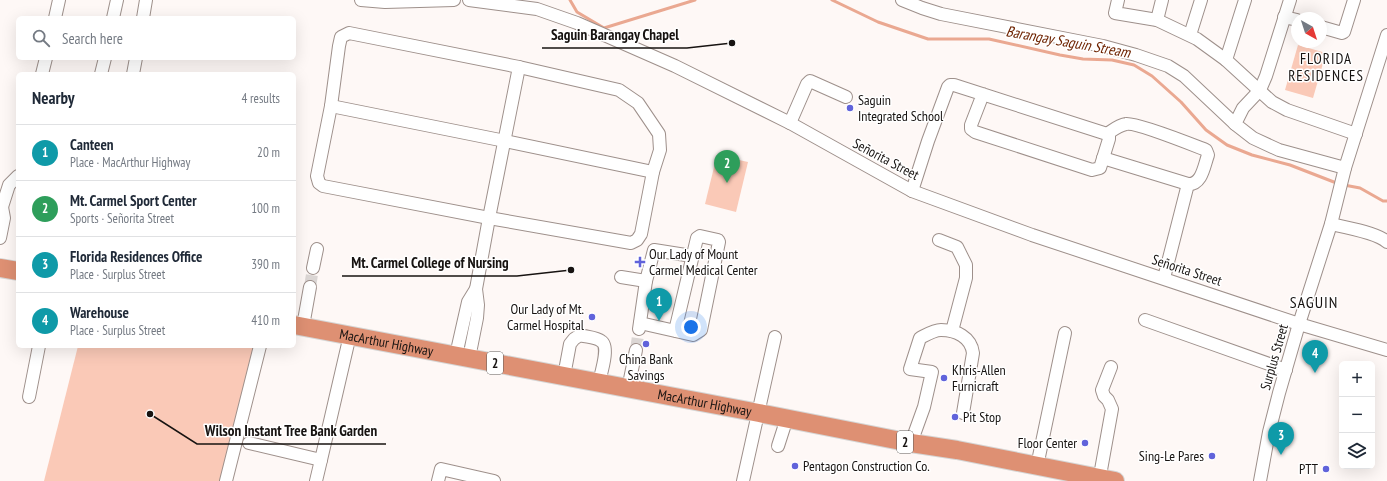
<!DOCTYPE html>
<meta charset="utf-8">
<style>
body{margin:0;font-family:"PT Sans Narrow",sans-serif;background:#f2f2f3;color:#1f2937}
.controls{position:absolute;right:12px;bottom:12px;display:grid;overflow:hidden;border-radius:6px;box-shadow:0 4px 16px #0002}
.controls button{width:36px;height:36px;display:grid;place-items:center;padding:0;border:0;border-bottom:1px solid #e0e1e3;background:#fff;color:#1f2937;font:20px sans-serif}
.compass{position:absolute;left:1291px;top:12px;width:36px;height:36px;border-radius:50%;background:#fff;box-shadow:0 4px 16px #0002;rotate:141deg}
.you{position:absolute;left:691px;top:327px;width:14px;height:14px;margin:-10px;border:3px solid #fff;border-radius:50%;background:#1a73e8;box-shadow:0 0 0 6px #1a73e833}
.badge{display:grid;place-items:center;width:26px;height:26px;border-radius:50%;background:#6063db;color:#fff;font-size:13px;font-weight:700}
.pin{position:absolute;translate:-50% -33px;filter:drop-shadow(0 1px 2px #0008)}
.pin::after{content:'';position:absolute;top:21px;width:14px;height:12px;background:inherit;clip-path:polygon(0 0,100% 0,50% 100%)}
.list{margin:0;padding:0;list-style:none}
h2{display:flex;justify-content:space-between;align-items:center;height:52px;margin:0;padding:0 16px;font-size:17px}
h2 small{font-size:13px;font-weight:400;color:#747a83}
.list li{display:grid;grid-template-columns:26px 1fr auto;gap:12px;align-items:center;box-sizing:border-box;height:56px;padding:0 16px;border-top:1px solid #e0e1e3}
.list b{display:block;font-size:15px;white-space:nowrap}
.list p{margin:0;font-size:13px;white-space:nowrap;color:#747a83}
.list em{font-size:13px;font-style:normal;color:#747a83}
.icon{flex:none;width:22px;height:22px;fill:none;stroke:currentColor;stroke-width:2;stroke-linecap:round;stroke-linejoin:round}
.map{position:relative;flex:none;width:1387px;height:481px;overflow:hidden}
.search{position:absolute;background:#fff;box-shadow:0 4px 16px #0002;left:16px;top:16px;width:280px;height:44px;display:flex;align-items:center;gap:10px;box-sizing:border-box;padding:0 14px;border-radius:6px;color:#747a83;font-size:15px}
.panel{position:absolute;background:#fff;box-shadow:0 4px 16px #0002;left:16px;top:72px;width:280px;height:276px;border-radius:6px}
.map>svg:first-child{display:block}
.green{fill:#fac9b7}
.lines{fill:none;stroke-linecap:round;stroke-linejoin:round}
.stream{stroke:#eaa891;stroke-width:3}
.minor-tunnel{stroke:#dbd6d4;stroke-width:12;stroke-dasharray:12 6;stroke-linecap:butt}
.minor-casing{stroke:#9e908b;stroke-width:14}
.highway-casing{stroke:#d5d5d4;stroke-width:20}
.minor{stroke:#fff;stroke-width:12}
.highway{stroke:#de9073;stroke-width:18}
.poi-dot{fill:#6063db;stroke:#fff;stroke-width:1.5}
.labels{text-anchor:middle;stroke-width:3;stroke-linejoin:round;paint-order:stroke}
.shield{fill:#fff;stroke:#5d5a58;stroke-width:1}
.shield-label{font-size:13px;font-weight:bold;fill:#171311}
.poi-label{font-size:14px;fill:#171311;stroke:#fff;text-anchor:start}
.street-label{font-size:14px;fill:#171311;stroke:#fff}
.water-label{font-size:15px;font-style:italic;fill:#6e2300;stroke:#fff}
.neighbourhood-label{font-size:15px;letter-spacing:1px;fill:#171311;stroke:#fff}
.quarter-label{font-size:16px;letter-spacing:1px;fill:#171311;stroke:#fff}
.leader{fill:none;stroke:#171311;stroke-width:1.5}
.callout-dot{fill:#171311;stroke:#fff;stroke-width:1.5}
.callout-label{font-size:15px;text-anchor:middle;font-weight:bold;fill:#171311;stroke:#fff;stroke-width:3;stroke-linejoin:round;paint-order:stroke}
</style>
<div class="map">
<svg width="1387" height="481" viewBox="0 0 1387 481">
<rect width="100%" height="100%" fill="#fef8f6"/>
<g class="green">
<path d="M1298 45 1326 53 1313 98 1285 90Z"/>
<path d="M717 155 748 162 736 212 705 204Z"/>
<path d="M78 346H256L222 481H44Z"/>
</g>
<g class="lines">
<g class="stream">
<path d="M570 0 577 12 604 28 695 0"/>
<path d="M832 0 878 22 928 39H989L1060 55 1083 59 1112 60 1134 65 1152 76 1181 102 1206 130 1227 145 1252 155 1290 165 1339 184"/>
<path d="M1344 185 1360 188 1383 201H1387"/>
</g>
<g class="minor-tunnel">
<path d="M310 287 313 268"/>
<path d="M636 350 639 329"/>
</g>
<defs>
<g id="minor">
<path d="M361 0 385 2 454 0"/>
<path d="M469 0 537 9 577 23 675 66 790 123 912 191 1032 235 1299 324 1387 350"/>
<path d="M902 0 922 8 941 14 1103 46 1136 55 1168 66 1184 76 1235 124"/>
<path d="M1118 0 1115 13 1157 20 1197 39 1226 60"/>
<path d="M1245 0 1226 60 1272 102 1287 110 1356 134"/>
<path d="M1290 0 1266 76 1260 90 1243 108 1235 124 1253 138 1279 150 1345 168"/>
<path d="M1284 17 1297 20"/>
<path d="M55 18 59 0"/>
<path d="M113 18 117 0"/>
<path d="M143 18 146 0"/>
<path d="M1157 20 1162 0"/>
<path d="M1321 27 1342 33 1344 32 1354 0"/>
<path d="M349 33 519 67 619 90 638 103 659 134 660 150 653 172 641 234 637 240 631 243 489 218 323 186 319 183 317 176 331 106 339 46 341 37Z"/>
<path d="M1190 35 1201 0"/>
<path d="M42 74 46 58"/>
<path d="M101 74 105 58"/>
<path d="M133 74 136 58"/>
<path d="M331 106 505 141 653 172"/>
<path d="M790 123 807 84 810 81 846 97"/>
<path d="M1103 158 1188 184C1202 185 1204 166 1208 155L1206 150C1193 145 1136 122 1126 124 1119 125 1113 130 1107 134"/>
<path d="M912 191 928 141 948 87 950 85H954L1107 134 1109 136V139L1100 168 1092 170 975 132 971 129V125L983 94"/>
<path d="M0 210 2 207 9 185 18 176"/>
<path d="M1331 224C1345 227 1378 233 1387 242"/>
<path d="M0 238 4 218 2 207"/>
<path d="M939 240 957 247 966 265V278L952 331"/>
<path d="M313 268 317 249"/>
<path d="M621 277 646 281"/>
<path d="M1164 278 1188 184"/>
<path d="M1145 320 1286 370"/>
<path d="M640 323 693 335 701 330 719 242 718 240 700 236 697 238 675 331"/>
<path d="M303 326 310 287"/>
<path d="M639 329 646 281 654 250 692 256"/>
<path d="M456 355 468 302 476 289"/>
<path d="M469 358 477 318 478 305 476 289 489 218 519 67"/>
<path d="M564 376 570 344 574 339 580 335C586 337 596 337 601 341 610 346 601 373 599 382"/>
<path d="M628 389 636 350"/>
<path d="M29 397 39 346"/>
<path d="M249 443 321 460 350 335"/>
<path d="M911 443 924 407 932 372 910 369 920 338C926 335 934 330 941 330 956 330 971 337 973 353L963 413"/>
<path d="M778 446 787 418"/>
<path d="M1037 466 1065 333"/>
<path d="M226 481 260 346"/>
<path d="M316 481 321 460"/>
<path d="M438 481 441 469 494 481"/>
<path d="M743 481 775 337"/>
<path d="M1099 481 1112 409 1108 400 1104 396 1102 390 1111 367"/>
<path d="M1260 481 1269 432 1279 393 1299 324 1331 224 1345 168 1387 35"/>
</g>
<g id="highway">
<path d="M0 268 18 271"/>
<path id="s1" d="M294 325 759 413 911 443 957 450 1115 481"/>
</g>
</defs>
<use href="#minor" class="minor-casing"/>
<use href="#highway" class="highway-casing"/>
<use href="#minor" class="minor"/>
<use href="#highway" class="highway"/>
</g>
<g class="poi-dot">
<circle cx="850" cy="108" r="4"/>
<path d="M638 256h4v4h4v4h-4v4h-4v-4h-4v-4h4z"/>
<circle cx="592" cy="317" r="4"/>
<circle cx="646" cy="344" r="4"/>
<circle cx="944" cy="378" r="4"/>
<circle cx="955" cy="417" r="4"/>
<circle cx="1085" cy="443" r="4"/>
<circle cx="1212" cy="456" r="4"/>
<circle cx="795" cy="466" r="4"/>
<circle cx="1326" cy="469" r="4"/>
</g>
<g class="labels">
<g class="shield">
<rect x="487" y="352" width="16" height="22" rx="3"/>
<rect x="897" y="431" width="16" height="22" rx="3"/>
</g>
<g class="shield-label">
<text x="495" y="368">2</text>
<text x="905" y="447">2</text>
</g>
<g class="poi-label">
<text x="858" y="105">Saguin<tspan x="858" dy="16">Integrated School</tspan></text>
<text x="649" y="259">Our Lady of Mount<tspan x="649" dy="16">Carmel Medical Center</tspan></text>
<text x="584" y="314" text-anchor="end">Our Lady of Mt.<tspan x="584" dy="16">Carmel Hospital</tspan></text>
<text x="646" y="364" text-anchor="middle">China Bank<tspan x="646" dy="16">Savings</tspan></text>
<text x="952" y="375">Khris-Allen<tspan x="952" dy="16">Furnicraft</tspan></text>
<text x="963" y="422">Pit Stop</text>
<text x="1077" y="448" text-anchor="end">Floor Center</text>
<text x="1204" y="461" text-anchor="end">Sing-Le Pares</text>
<text x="803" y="471">Pentagon Construction Co.</text>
<text x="1318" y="474" text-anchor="end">PTT</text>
</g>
<g class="street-label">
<text transform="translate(886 159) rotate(28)" y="5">Señorita Street</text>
<text transform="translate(1187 270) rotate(18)" y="5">Señorita Street</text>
<text dy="5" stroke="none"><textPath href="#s1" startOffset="94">MacArthur Highway</textPath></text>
<text transform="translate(1274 357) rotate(-74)" y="5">Surplus Street</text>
<text dy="5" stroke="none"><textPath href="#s1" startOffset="418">MacArthur Highway</textPath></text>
</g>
<g class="water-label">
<text transform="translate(1068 42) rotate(10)" y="5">Barangay Saguin Stream</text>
</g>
<g class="neighbourhood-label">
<text x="1326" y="64">FLORIDA<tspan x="1326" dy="17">RESIDENCES</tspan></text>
</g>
<g class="quarter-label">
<text x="1314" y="308">SAGUIN</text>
</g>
</g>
<path class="leader" d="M732 43L687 48H542M571 270L517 276H342M150 414L197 444H386"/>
<g class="callout-dot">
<circle cx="732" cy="43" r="4"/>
<circle cx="571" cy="270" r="4"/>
<circle cx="150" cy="414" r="4"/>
</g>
<g class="callout-label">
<text x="615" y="40">Saguin Barangay Chapel</text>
<text x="430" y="268">Mt. Carmel College of Nursing</text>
<text x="291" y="436">Wilson Instant Tree Bank Garden</text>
</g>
</svg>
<div class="controls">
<button>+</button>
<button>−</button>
<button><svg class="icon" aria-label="layers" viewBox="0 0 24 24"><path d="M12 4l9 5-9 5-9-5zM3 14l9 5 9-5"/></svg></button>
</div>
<svg class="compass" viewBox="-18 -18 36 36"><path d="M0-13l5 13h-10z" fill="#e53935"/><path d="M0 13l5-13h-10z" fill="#747a83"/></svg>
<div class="you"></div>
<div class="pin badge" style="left:659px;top:321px;background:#0f9aa8">1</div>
<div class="pin badge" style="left:727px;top:183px;background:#2e9e5b">2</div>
<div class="pin badge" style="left:1281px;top:455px;background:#0f9aa8">3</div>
<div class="pin badge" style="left:1315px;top:373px;background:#0f9aa8">4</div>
<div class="search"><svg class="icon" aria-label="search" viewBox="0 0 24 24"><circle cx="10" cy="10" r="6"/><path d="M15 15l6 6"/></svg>Search here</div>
<section class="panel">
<h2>Nearby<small>4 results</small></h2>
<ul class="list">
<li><span class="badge" style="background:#0f9aa8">1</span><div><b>Canteen</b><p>Place · MacArthur Highway</p></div><em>20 m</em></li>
<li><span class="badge" style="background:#2e9e5b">2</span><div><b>Mt. Carmel Sport Center</b><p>Sports · Señorita Street</p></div><em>100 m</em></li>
<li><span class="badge" style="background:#0f9aa8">3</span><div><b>Florida Residences Office</b><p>Place · Surplus Street</p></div><em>390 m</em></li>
<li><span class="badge" style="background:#0f9aa8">4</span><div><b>Warehouse</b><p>Place · Surplus Street</p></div><em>410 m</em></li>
</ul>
</section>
</div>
